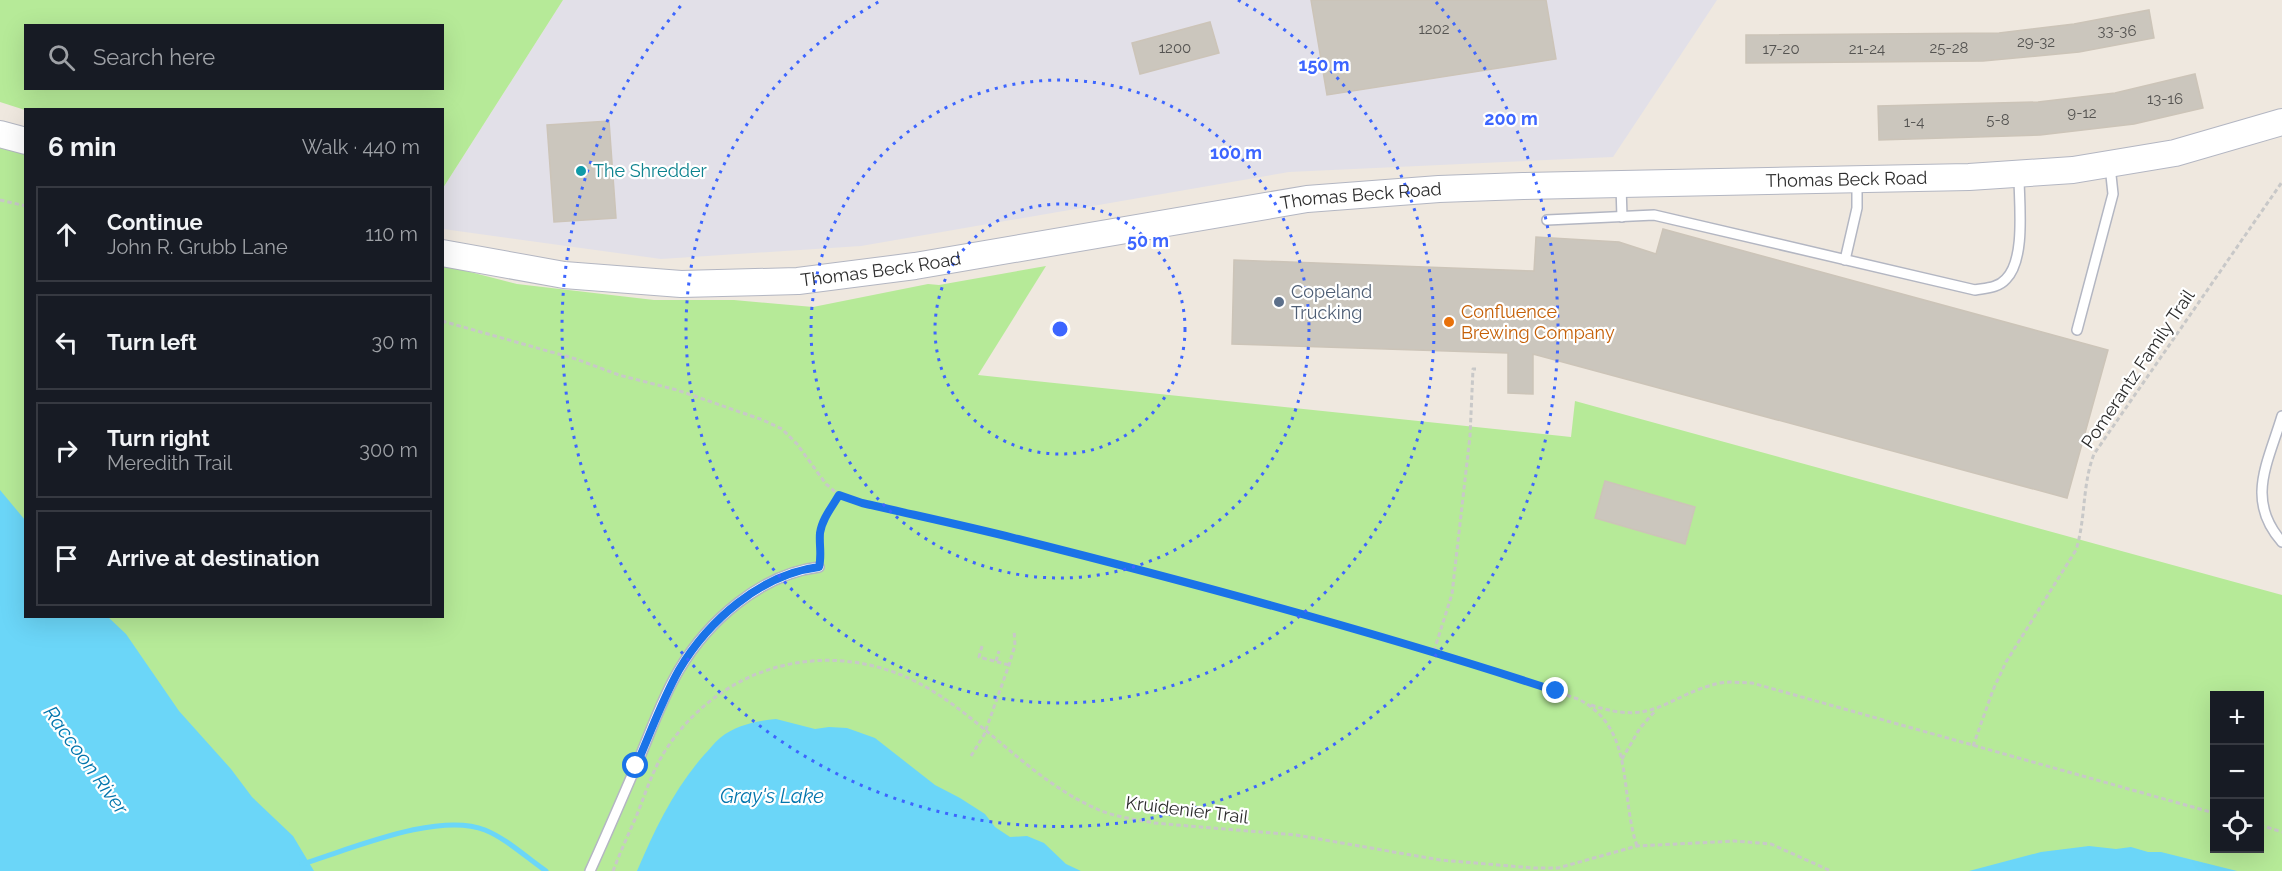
<!DOCTYPE html>
<meta charset="utf-8">
<style>
body{margin:0;font-family:Raleway,sans-serif;background:#20242c;color:#f1f3f6}
.controls{position:absolute;right:18px;bottom:18px;display:grid;overflow:hidden;border-radius:0px;box-shadow:0 6px 24px #0002}
.controls button{width:54px;height:54px;display:grid;place-items:center;padding:0;border:0;border-bottom:2px solid #363941;background:#171b24;color:#f1f3f6;font:30px sans-serif}
.stop{position:absolute;width:18px;height:18px;margin:-14px;border:4px solid #1a73e8;border-radius:50%;background:#fff}
.stop.end{background:#1a73e8;border-color:#fff;box-shadow:0 2px 6px #0008}
.list{margin:0;padding:0;list-style:none}
h2{display:flex;justify-content:space-between;align-items:center;height:78px;margin:0;padding:0 24px;font-size:26px}
h2 small{font-size:20px;font-weight:400;color:#9ea1a6}
.list li{display:grid;grid-template-columns:39px 1fr auto;gap:18px;align-items:center;box-sizing:border-box;height:96px;margin:0 12px 12px;padding:0 12px;border:2px solid #363941;border-radius:0px}
.list b{display:block;font-size:22px;white-space:nowrap}
.list p{margin:0;font-size:20px;white-space:nowrap;color:#9ea1a6}
.list em{font-size:20px;font-style:normal;color:#9ea1a6}
.icon{flex:none;width:33px;height:33px;fill:none;stroke:currentColor;stroke-width:2;stroke-linecap:round;stroke-linejoin:round}
.map{position:relative;flex:none;width:2282px;height:871px;overflow:hidden}
.search{position:absolute;background:#171b24;box-shadow:0 6px 24px #0002;left:24px;top:24px;width:420px;height:66px;display:flex;align-items:center;gap:15px;box-sizing:border-box;padding:0 21px;border-radius:0px;color:#9ea1a6;font-size:22px}
.panel{position:absolute;background:#171b24;box-shadow:0 6px 24px #0002;left:24px;top:108px;width:420px;height:510px;border-radius:0px}
.map>svg:first-child{display:block}
.industrial{fill:#e2e0e8}
.green{fill:#b6ea98;fill-rule:evenodd}
.water{fill:#6bd6f8}
.lines{fill:none;stroke-linecap:round;stroke-linejoin:round}
.stream{stroke:#6bd6f8;stroke-width:5}
.building{fill:#cbc6bd;stroke:#ccc4b8;stroke-width:1.5}
.service-casing{stroke:#b3b6c2;stroke-width:12}
.secondary-casing{stroke:#b3b6c2;stroke-width:28}
.path{stroke:#c8c8c8;stroke-width:3;stroke-dasharray:4.5 3;stroke-linecap:butt}
.service{stroke:#fff;stroke-width:9}
.secondary{stroke:#fff;stroke-width:26}
.route{stroke:#1a73e8;stroke-width:8}
.ring{fill:none;stroke:#3c65ff;stroke-width:3;stroke-dasharray:3 6}
.culture-dot{fill:#0f9aa8;stroke:#fff;stroke-width:2}
.service-dot{fill:#5c6f8a;stroke:#fff;stroke-width:2}
.food-dot{fill:#e8710a;stroke:#fff;stroke-width:2}
.labels{text-anchor:middle;stroke-width:4.5;stroke-linejoin:round;paint-order:stroke}
.number-label{font-size:15px;fill:#545351}
.culture-label{font-size:18px;fill:#0d838f;stroke:#fff;text-anchor:start}
.street-label{font-size:18px;fill:#2d2d2d;stroke:#fff}
.service-label{font-size:18px;fill:#4e5e75;stroke:#fff;text-anchor:start}
.food-label{font-size:18px;fill:#c56008;stroke:#fff;text-anchor:start}
.water-label{font-size:20px;font-style:italic;fill:#0375ac;stroke:#fff}
.centre{fill:#3c65ff;stroke:#fff;stroke-width:3}
.ring-label{font-size:18px;text-anchor:middle;font-weight:bold;fill:#3c65ff;stroke:#fff;stroke-width:4.5;stroke-linejoin:round;paint-order:stroke}
</style>
<div class="map">
<svg width="2282" height="871" viewBox="0 0 2282 871">
<rect width="100%" height="100%" fill="#efe8df"/>
<path class="industrial" d="M563 0H1717L1613 157 1289 172 861 246 661 259 443 229V188Z"/>
<g class="green">
<path d="M0 0H563L443 188 442 110H25L0 102ZM26 26H442V88H26Z"/>
<path d="M0 146 25 153V531L0 499Z"/>
<path d="M443 265 517 284 654 300H734L813 307 928 284 939 285 1046 266 978 375 1571 437 1575 401 2282 595V871H313L93 617 442 616ZM2214 696H2260V848H2214Z"/>
</g>
<g class="water">
<path d="M0 490 25 520 26 616 108 617 126 634 179 711 231 769 252 797 293 836 314 871H0Z"/>
<path d="M776 719 815 729 829 727 847 728 875 738 935 785 960 798 985 814 995 827 1010 837 1027 836 1044 843 1066 864 1081 871H637C655 829 674 789 704 755 709 750 714 743 720 738 736 725 756 721 776 719Z"/>
<path d="M2089 846 2116 849 2131 847 2148 852H2161L2237 871H1969L2041 852Z"/>
</g>
<g class="lines">
<path class="stream" d="M302 864C349 850 438 811 485 830 507 839 527 858 546 871"/>
</g>
<g class="building">
<path d="M1311 0H1546L1556 59 1327 95Z"/>
<path d="M2149 10 2154 38 2079 52 1983 61 1746 63V35L1999 33 2074 24Z"/>
<path d="M1210 22 1219 53 1140 74 1132 43Z"/>
<path d="M2195 74 2203 108 2134 124 2040 135 1879 140 1878 106 2038 102 2115 93Z"/>
<path d="M609 121 616 218 554 222 547 125Z"/>
<path d="M1663 229 2108 350 2067 498 1533 354V394L1508 393V353L1232 344 1234 260 1534 271 1536 237 1619 242 1656 254Z"/>
<path d="M1605 481 1695 507 1685 544 1595 518Z"/>
</g>
<g class="lines">
<defs>
<g id="service">
<path d="M1621 186 1622 217"/>
<path d="M1547 220 1654 215 1975 290C1986 288 1998 288 2006 279 2026 259 2019 203 2019 176"/>
<path d="M1845 260 1857 208V180"/>
<path d="M2077 330 2113 194 2110 166"/>
<path d="M2282 416C2268 463 2245 500 2282 542"/>
<path d="M590 871C606 836 621 801 636 766 650 734 661 700 679 670 708 621 761 574 819 567"/>
</g>
<g id="secondary">
<path d="M0 134 26 141"/>
<path id="s1" d="M442 253 564 275 681 284 798 281 915 266 1307 199 1439 189 1523 186 1969 177 2073 170 2175 153 2282 122"/>
</g>
</defs>
<use href="#service" class="service-casing"/>
<use href="#secondary" class="secondary-casing"/>
<g class="path">
<path d="M0 200 26 206"/>
<path d="M442 321 576 359 619 375 677 390 763 420 782 429 797 444 826 484 839 495 862 503 1073 553 1364 631 1433 651 1578 699C1636 728 1619 794 1637 846"/>
<path d="M821 557 820 532 824 520 839 495"/>
<path d="M982 646 979 657 1009 665"/>
<path d="M1434 651 1452 594 1470 436 1473 369H1476"/>
<path d="M996 661 999 651"/>
<path d="M1591 705C1656 727 1664 696 1720 683 1730 681 1742 683 1752 683L2214 813"/>
<path d="M1973 746 1993 690 2006 662 2076 550C2086 518 2082 485 2094 454L2282 182"/>
<path d="M971 756 984 735 1009 665 1015 645 1014 630"/>
<path d="M1622 759 1640 728 1655 711"/>
<path d="M2260 825 2282 832"/>
<path d="M613 871C620 853 628 835 636 817 645 795 652 771 665 751 724 659 839 634 931 690 990 726 1033 781 1097 809 1114 817 1135 819 1154 823L1296 835 1440 860 1534 868H1558L1637 846 1735 841 1771 844 1831 871"/>
</g>
<use href="#service" class="service"/>
<use href="#secondary" class="secondary"/>
</g>
<g class="lines">
<path class="route" d="M636 766C650 734 662 700 679 670 708 621 761 574 819 567 822 555 819 545 820 533 822 519 832 507 839 495L862 503C914 515 966 526 1018 539 1198 584 1379 633 1556 691"/>
</g>
<g class="ring">
<circle cx="1060" cy="329" r="125"/>
<circle cx="1060" cy="329" r="249"/>
<path d="M1238 0A374 374 0 1 1 882 0"/>
<path d="M1436 2A498 498 0 1 1 684 2"/>
</g>
<circle class="culture-dot" cx="581" cy="171" r="6"/>
<circle class="service-dot" cx="1279" cy="302" r="6"/>
<circle class="food-dot" cx="1449" cy="322" r="6"/>
<g class="labels">
<g class="number-label">
<text x="1434" y="34">1202</text>
<text x="2117" y="36">33-36</text>
<text x="2036" y="47">29-32</text>
<text x="1175" y="53">1200</text>
<text x="1949" y="53">25-28</text>
<text x="1781" y="54">17-20</text>
<text x="1867" y="54">21-24</text>
<text x="2165" y="104">13-16</text>
<text x="2082" y="118">9-12</text>
<text x="1998" y="125">5-8</text>
<text x="1914" y="127">1-4</text>
</g>
<g class="culture-label">
<text x="593" y="177">The Shredder</text>
</g>
<g class="street-label">
<text dy="6" stroke="none"><textPath href="#s1" startOffset="1414">Thomas Beck Road</textPath></text>
<text dy="6" stroke="none"><textPath href="#s1" startOffset="928">Thomas Beck Road</textPath></text>
<text dy="6" stroke="none"><textPath href="#s1" startOffset="442">Thomas Beck Road</textPath></text>
<text transform="translate(2138 369) rotate(-56)" y="6">Pomerantz Family Trail</text>
<text transform="translate(1187 810) rotate(7)" y="6">Kruidenier Trail</text>
</g>
<g class="service-label">
<text x="1291" y="298">Copeland<tspan x="1291" dy="21">Trucking</tspan></text>
</g>
<g class="food-label">
<text x="1461" y="318">Confluence<tspan x="1461" dy="21">Brewing Company</tspan></text>
</g>
<g class="water-label">
<text transform="translate(86 760) rotate(54)" y="7">Raccoon River</text>
<text x="772" y="803">Gray's Lake</text>
</g>
</g>
<circle cx="1060" cy="329" r="9" class="centre"/>
<g class="ring-label">
<text x="1324" y="71">150 m</text>
<text x="1511" y="125">200 m</text>
<text x="1236" y="159">100 m</text>
<text x="1148" y="247">50 m</text>
</g>
</svg>
<div class="controls">
<button>+</button>
<button>−</button>
<button><svg class="icon" aria-label="locate" viewBox="0 0 24 24"><circle cx="12" cy="12" r="6"/><path d="M12 2v4M12 18v4M2 12h4M18 12h4"/></svg></button>
</div>
<div class="stop" style="left:636px;top:766px"></div>
<div class="stop end" style="left:1556px;top:691px"></div>
<div class="search"><svg class="icon" aria-label="search" viewBox="0 0 24 24"><circle cx="10" cy="10" r="6"/><path d="M15 15l6 6"/></svg>Search here</div>
<section class="panel">
<h2>6 min<small>Walk · 440 m</small></h2>
<ul class="list">
<li><svg class="icon" aria-label="ahead" viewBox="0 0 24 24"><path d="M12 20V5M6 11l6-6 6 6"/></svg><div><b>Continue</b><p>John R. Grubb Lane</p></div><em>110 m</em></li>
<li><svg class="icon" aria-label="left" viewBox="0 0 24 24"><path d="M17 20v-9H6M10 6l-5 5 5 5"/></svg><div><b>Turn left</b></div><em>30 m</em></li>
<li><svg class="icon" aria-label="right" viewBox="0 0 24 24"><path d="M7 20v-9h11M14 6l5 5-5 5"/></svg><div><b>Turn right</b><p>Meredith Trail</p></div><em>300 m</em></li>
<li><svg class="icon" aria-label="arrive" viewBox="0 0 24 24"><path d="M6 21V4h12l-3 4 3 4H6"/></svg><div><b>Arrive at destination</b></div></li>
</ul>
</section>
</div>
